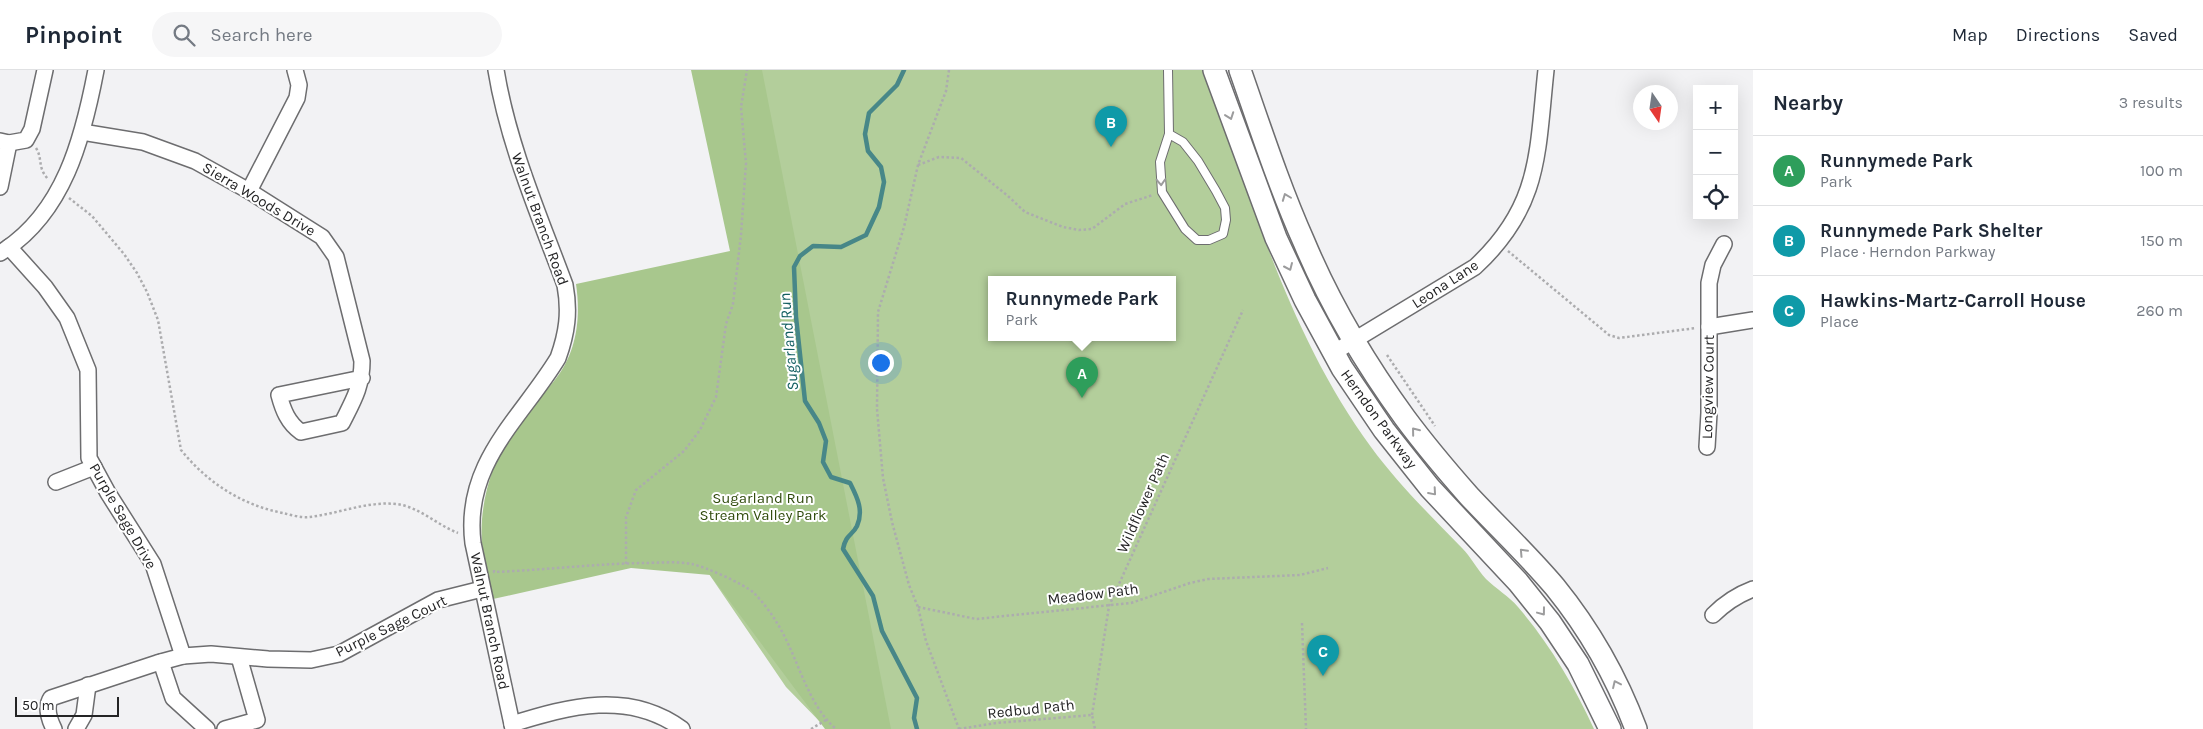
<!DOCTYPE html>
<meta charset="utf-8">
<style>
body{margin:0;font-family:Karla,sans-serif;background:#f6f6f7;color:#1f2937}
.controls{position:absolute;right:15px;top:15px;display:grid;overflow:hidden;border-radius:0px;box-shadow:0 5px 20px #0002}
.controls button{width:45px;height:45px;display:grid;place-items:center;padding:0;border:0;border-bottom:1px solid #e0e1e3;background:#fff;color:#1f2937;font:25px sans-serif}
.compass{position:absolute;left:1633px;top:15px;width:45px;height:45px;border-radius:50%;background:#fff;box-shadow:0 5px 20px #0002;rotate:167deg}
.scale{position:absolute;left:15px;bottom:12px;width:104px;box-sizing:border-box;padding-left:5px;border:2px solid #242425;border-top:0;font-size:14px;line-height:18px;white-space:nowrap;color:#242425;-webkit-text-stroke:4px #fff;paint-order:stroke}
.you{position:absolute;left:880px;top:292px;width:18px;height:18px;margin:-12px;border:4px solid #fff;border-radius:50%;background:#1a73e8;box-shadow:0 0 0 8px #1a73e833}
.badge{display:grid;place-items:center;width:32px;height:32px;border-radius:50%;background:#8554cd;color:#fff;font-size:16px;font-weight:700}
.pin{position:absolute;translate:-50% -41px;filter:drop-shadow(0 1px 2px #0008)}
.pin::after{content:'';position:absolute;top:26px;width:18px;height:15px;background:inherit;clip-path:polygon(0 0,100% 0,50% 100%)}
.popup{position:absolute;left:988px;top:206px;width:188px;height:65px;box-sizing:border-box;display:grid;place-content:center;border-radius:0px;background:#fff;filter:drop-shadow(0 1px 4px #0005);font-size:16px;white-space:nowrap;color:#747a83}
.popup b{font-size:19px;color:#1f2937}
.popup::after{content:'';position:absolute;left:50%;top:100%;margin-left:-10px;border:10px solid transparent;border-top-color:#fff}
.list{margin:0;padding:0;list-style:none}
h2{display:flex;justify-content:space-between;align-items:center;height:65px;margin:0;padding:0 20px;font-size:21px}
h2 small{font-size:16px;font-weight:400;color:#747a83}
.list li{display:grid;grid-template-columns:32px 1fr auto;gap:15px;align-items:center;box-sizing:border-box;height:70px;padding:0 20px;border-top:1px solid #e0e1e3}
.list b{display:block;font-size:19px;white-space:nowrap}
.list p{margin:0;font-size:16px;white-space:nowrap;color:#747a83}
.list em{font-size:16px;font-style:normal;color:#747a83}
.icon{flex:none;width:28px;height:28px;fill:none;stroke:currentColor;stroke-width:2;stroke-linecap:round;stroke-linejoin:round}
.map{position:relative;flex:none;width:1753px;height:659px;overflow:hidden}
header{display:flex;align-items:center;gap:30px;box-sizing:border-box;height:70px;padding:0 25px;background:#fff;border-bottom:1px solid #e0e1e3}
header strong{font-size:24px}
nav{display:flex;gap:28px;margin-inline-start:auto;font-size:18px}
.search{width:350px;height:45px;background:#f6f6f7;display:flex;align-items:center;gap:12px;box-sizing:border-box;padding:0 18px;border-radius:28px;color:#747a83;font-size:19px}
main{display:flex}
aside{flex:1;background:#fff}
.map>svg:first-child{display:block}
.green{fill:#b3ce9b;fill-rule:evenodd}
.forest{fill:#a8c78d}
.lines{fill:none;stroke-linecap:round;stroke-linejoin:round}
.stream{stroke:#478788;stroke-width:4.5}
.lane-casing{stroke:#6d6d6f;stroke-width:10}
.street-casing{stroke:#6d6d6f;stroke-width:18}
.secondary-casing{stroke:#6d6d6f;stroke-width:24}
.path{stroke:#acacae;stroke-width:2.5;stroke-dasharray:2.5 2.5;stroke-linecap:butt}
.lane{stroke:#fff;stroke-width:8}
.street{stroke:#fff;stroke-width:15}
.secondary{stroke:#fff;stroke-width:21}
.oneway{stroke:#9c9c9d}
.labels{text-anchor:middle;stroke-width:4;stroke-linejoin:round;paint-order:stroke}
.street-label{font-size:15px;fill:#242425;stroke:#fff}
.park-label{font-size:15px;fill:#304b0c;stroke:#fff}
.water-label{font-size:16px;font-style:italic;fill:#135f61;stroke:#fff}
</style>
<header>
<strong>Pinpoint</strong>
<div class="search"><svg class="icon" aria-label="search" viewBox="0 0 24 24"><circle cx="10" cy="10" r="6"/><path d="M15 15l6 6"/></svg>Search here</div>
<nav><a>Map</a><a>Directions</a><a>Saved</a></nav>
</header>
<main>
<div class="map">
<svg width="1753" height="659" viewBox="0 0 1753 659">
<rect width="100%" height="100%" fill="#f2f2f4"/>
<path class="green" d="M727 0H1205C1251 129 1289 265 1371 377 1398 414 1430 445 1462 478 1471 487 1477 499 1486 509 1496 519 1509 526 1518 537 1549 573 1574 615 1594 659H827L786 617 694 482 730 181ZM992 209H1172V267H992Z"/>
<path class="forest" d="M691 0H762L891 659H825L710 505 631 498 493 529C490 513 486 497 483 481 477 443 490 396 510 364 523 345 539 329 554 311 577 283 581 248 576 214L730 181Z"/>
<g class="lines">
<path class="stream" d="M904 0 897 15 869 43 865 64 868 81 881 97 884 112 879 137 866 165 841 177 813 176 800 186 794 197 796 247 805 331 819 353 826 371 823 392 831 407 850 413C857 427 864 440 857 456 852 466 846 464 843 479L873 526 882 561 917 628 914 648 917 659"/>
<defs>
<path id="lane" d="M1168 0 1169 64 1160 92 1162 122 1185 159 1197 170H1209L1223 164 1226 150 1225 138 1216 121 1198 91 1183 72 1169 64"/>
<g id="street">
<path d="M496 0C508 74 539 145 565 215 570 242 567 263 558 288 521 349 463 393 473 473L513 659"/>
<path d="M82 62 143 72 195 91 249 121 322 167 336 187 362 291C362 317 353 331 342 353L301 362C288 353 283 340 279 325L362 308"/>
<path d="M0 71 9 73 26 70 32 59 45 0"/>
<path d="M0 117 9 73"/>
<path d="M249 121 297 28 299 15 295 0"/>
<path d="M9 177 45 217 67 248 88 300 89 388 108 423 153 494 183 586"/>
<path d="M0 183C64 144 83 68 96 0"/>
<path d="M1709 257 1753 250"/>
<path d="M1333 283 1475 197C1541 136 1537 83 1546 0"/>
<path d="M1707 377 1709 343V213L1713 195 1724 174"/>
<path d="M56 412 94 397"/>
<path d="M1713 545C1725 533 1737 525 1753 519"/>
<path d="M161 592 173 628 207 659"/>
<path d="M512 654C569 636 629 620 682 659"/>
<path d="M54 659C49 649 45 637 51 628L157 593 183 586 211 584 268 589 311 590 339 584 438 530 482 519"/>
<path d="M76 659 84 645 88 615"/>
<path d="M225 659 257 650 239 587"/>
</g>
<g id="secondary">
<path d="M1214 0 1276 168 1305 230 1342 298 1384 360 1430 418 1518 512 1550 552 1578 594 1610 659"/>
<path d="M1240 0C1260 57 1279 116 1304 172 1330 234 1365 293 1405 348 1425 375 1447 401 1469 426 1498 457 1528 485 1555 517 1589 559 1617 608 1636 659"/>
</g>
</defs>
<use href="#lane" class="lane-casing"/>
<use href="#street" class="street-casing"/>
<use href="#secondary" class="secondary-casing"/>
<g class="path">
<path d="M949 0 946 21 918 95 904 157 878 242 877 339 883 408 892 452 909 515 918 537 926 571 959 659"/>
<path d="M36 78C43 89 37 97 48 109"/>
<path d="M918 95 939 87 961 88 1008 126 1025 142 1063 157 1079 160 1092 159 1125 134 1153 125"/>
<path d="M69 128 92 146 124 184 137 203 147 222 158 250 181 380C207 412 241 435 283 443 291 445 301 448 309 447 338 444 366 431 396 434 418 436 437 455 458 463"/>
<path d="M1508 181 1609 265 1619 268 1696 258"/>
<path d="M1387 285 1435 356"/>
<path d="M626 494V447L636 420 684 381 700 360 716 327 726 254 733 234 741 165 746 93 741 37 747 0"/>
<path d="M494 500V502C544 500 593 494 643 493 658 493 677 491 692 494 706 497 744 514 754 523 763 532 771 543 777 553 798 586 806 633 836 659"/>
<path d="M918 537 976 549 1131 533 1190 513 1208 509 1300 505 1328 498"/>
<path d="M1302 553 1306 659"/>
<path d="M1092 645 1109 536 1243 240"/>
<path d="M811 659 826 650"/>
<path d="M959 659 996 653 1092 645 1095 659"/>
</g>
<use href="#lane" class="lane"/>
<use href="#street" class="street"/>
<use href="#secondary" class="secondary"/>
</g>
<defs><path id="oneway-chevron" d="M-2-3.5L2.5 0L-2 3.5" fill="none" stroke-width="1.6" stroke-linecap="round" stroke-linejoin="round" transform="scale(1.25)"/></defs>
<g class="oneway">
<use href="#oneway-chevron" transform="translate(1230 46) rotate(70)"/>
<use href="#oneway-chevron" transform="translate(1161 112) rotate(87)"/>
<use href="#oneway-chevron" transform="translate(1286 127) rotate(-111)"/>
<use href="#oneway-chevron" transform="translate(1289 197) rotate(66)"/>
<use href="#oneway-chevron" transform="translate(1415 361) rotate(-129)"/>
<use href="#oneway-chevron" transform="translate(1433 422) rotate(49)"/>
<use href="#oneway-chevron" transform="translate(1523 482) rotate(-133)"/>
<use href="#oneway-chevron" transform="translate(1542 542) rotate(53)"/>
<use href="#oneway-chevron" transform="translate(1616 614) rotate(-115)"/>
</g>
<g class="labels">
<g class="street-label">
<text transform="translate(259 129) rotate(31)" y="5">Sierra Woods Drive</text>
<text transform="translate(540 149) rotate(70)" y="5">Walnut Branch Road</text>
<text transform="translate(1445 214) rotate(-33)" y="5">Leona Lane</text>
<text transform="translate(1708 317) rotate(-89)" y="5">Longview Court</text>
<text transform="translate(1379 349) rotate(54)" y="5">Herndon Parkway</text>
<text transform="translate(1143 433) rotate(-66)" y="5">Wildflower Path</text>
<text transform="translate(123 446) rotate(60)" y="5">Purple Sage Drive</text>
<text transform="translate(1093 524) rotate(-7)" y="5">Meadow Path</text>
<text transform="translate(490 551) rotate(78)" y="5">Walnut Branch Road</text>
<text transform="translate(391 556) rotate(-26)" y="5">Purple Sage Court</text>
<text transform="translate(1031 639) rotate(-6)" y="5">Redbud Path</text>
</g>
<g class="park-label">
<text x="763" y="433">Sugarland Run<tspan x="763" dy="17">Stream Valley Park</tspan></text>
</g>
<g class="water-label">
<text transform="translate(788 272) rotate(-95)" y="6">Sugarland Run</text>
</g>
</g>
</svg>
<div class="controls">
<button>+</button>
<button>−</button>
<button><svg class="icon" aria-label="locate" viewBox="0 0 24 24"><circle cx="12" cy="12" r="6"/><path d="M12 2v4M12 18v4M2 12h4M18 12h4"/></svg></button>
</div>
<svg class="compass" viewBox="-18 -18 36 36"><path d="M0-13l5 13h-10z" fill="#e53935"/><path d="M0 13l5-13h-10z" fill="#747a83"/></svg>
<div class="scale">50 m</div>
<div class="you"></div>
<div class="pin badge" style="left:1082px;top:328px;background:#2e9e5b">A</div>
<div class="popup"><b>Runnymede Park</b>Park</div>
<div class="pin badge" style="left:1111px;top:77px;background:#0f9aa8">B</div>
<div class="pin badge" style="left:1323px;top:606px;background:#0f9aa8">C</div>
</div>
<aside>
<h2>Nearby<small>3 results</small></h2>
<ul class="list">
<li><span class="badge" style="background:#2e9e5b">A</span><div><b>Runnymede Park</b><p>Park</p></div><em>100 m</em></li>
<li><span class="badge" style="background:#0f9aa8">B</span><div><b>Runnymede Park Shelter</b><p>Place · Herndon Parkway</p></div><em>150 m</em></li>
<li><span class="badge" style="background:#0f9aa8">C</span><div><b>Hawkins-Martz-Carroll House</b><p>Place</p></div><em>260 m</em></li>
</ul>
</aside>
</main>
